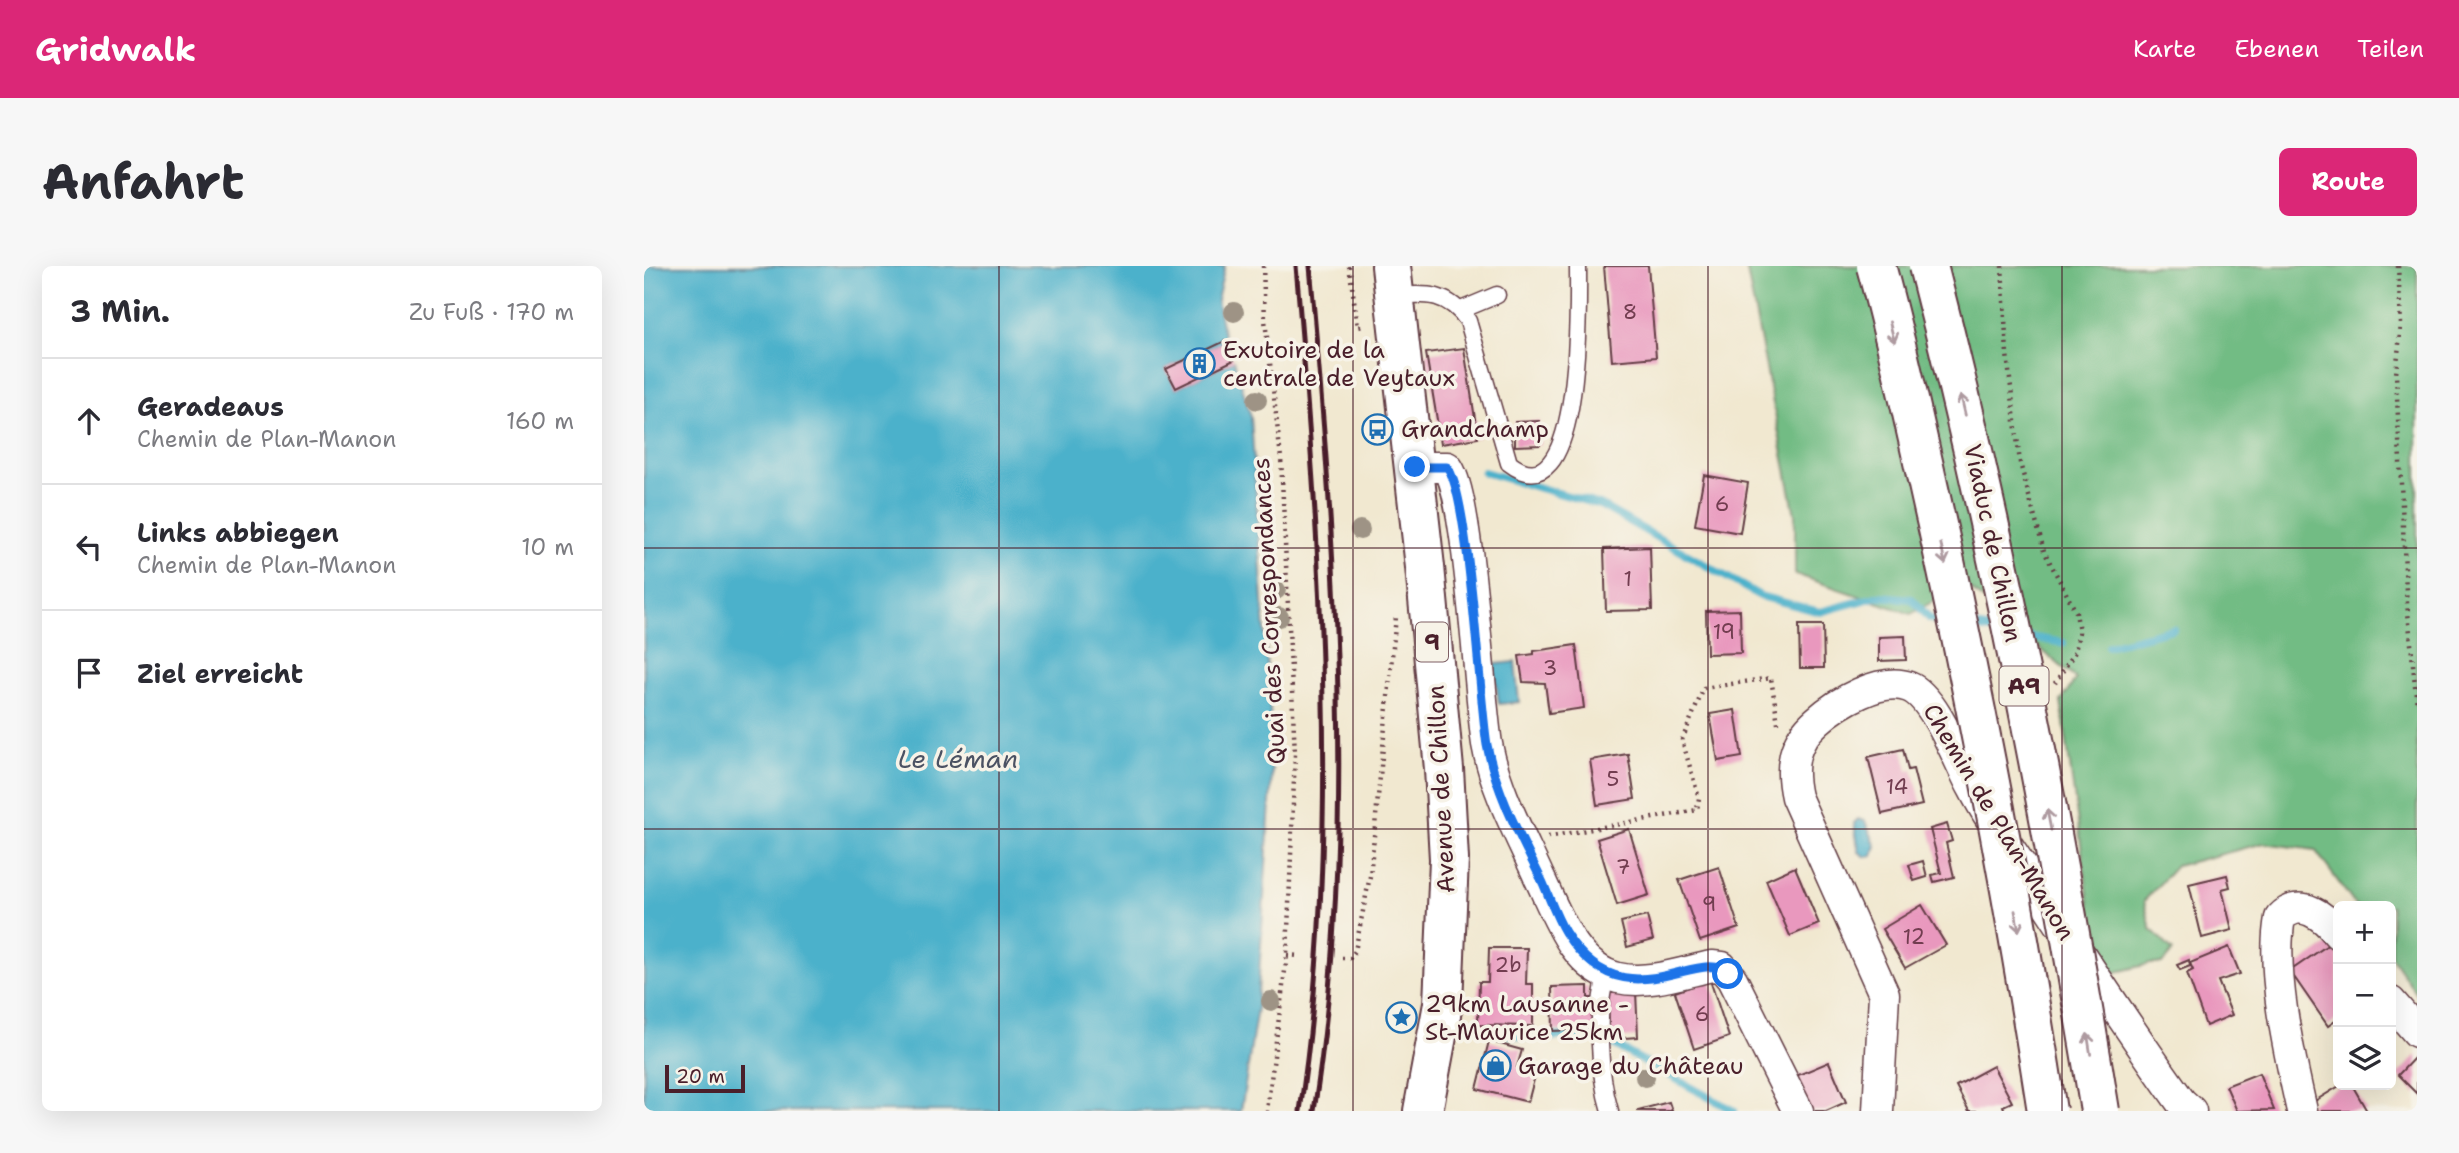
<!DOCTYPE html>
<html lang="de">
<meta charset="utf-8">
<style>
body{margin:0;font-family:"Shantell Sans",sans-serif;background:#f7f7f7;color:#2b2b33}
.controls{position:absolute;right:21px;bottom:21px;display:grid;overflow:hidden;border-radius:10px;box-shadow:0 7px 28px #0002}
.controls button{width:63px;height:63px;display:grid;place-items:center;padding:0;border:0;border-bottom:2px solid #e1e1e2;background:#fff;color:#2b2b33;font:35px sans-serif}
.scale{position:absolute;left:21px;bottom:18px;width:80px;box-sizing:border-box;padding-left:7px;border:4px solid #4a1f2b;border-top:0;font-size:19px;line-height:24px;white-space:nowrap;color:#4a1f2b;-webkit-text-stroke:5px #f7f3e8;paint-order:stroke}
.stop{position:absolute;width:21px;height:21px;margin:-16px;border:5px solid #1a73e8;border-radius:50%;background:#fff}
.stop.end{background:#1a73e8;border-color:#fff;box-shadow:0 2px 7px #0008}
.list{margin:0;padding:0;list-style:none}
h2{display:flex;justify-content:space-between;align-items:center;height:91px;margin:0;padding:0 28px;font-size:30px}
h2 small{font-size:23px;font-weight:400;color:#7c7c81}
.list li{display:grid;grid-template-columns:46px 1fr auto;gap:21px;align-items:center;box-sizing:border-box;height:126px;padding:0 28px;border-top:2px solid #e1e1e2}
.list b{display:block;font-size:26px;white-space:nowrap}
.list p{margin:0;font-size:23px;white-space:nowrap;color:#7c7c81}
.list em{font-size:23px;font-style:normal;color:#7c7c81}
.icon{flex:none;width:38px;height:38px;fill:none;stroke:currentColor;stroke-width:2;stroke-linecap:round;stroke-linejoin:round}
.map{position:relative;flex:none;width:1773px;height:845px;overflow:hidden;border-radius:10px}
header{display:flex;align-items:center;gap:42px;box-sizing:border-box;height:98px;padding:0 35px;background:#db2777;color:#fff}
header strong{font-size:33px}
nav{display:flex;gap:38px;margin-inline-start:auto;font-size:24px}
.intro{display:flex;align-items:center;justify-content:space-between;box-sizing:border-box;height:168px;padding:0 42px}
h1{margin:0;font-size:49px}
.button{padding:18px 32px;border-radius:10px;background:#db2777;color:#fff;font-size:24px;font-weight:700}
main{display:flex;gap:42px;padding:0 42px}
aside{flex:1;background:#fff;border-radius:10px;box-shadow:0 7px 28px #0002}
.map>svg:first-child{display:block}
.forest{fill:#72bc84;stroke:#5e6e58;stroke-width:2}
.water{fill:#4cb1cb;stroke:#4b687b;stroke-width:2}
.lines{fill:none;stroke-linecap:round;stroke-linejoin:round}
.stream{stroke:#4cb1cb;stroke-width:8}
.building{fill:#e998be}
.lane-casing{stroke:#633d44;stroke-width:19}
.street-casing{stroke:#633d44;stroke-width:33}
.primary-casing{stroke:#633d44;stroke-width:42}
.path{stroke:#633d44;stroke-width:4.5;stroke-dasharray:2 5;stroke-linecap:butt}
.lane{stroke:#fff;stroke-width:16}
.street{stroke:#fff;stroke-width:30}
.primary{stroke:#fff;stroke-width:38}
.rail{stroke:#4a1f2b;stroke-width:5}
.highway-bridge-casing{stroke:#633d44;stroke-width:42;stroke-linecap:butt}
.highway-bridge{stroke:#fff;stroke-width:38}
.tree{fill:#9e9385}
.oneway{stroke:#ae9aa0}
.route{stroke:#1a73e8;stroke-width:9}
.grid{fill:none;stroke:#4a1f2b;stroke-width:2;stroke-opacity:0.55}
.labels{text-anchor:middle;stroke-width:7;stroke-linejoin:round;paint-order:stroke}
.number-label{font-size:21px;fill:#723d50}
.shield{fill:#f7f3e8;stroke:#7e5f64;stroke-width:2}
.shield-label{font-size:23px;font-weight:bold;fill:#4a1f2b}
.poi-label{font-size:24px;fill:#4a1f2b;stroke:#f7f3e8;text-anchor:start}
.street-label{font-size:24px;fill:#4a1f2b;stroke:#f7f3e8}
.water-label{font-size:26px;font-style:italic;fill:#4b5263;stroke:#f7f3e8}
</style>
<header>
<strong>Gridwalk</strong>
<nav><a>Karte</a><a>Ebenen</a><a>Teilen</a></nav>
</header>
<div class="intro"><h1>Anfahrt</h1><a class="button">Route</a></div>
<main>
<aside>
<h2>3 Min.<small>Zu Fuß · 170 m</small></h2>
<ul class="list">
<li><svg class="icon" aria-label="ahead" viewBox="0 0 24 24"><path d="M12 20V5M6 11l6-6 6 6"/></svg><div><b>Geradeaus</b><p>Chemin de Plan-Manon</p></div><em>160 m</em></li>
<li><svg class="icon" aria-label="left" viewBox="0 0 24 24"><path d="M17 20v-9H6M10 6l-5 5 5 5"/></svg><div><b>Links abbiegen</b><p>Chemin de Plan-Manon</p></div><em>10 m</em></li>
<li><svg class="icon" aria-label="arrive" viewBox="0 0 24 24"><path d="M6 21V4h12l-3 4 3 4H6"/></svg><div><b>Ziel erreicht</b></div></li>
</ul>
</aside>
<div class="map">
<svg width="1773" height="845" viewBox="0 0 1773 845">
<rect width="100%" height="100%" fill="#f7f3e8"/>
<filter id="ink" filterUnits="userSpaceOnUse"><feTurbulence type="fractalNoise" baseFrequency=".0143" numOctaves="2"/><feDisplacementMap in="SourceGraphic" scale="14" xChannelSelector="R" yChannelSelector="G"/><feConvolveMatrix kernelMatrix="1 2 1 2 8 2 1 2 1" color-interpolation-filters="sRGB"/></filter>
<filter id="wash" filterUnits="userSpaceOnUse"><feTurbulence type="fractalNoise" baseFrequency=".00686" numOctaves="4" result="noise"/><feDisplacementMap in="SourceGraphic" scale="28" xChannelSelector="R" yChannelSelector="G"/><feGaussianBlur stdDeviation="1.57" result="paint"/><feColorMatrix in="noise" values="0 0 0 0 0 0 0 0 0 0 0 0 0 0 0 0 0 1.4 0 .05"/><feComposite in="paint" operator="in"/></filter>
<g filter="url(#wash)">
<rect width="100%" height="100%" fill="#f1e8d0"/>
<path class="forest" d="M1102 0H1773V729L1747 690V640H1712L1671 584 1620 577 1532 600 1500 635 1507 663 1529 685 1518 698H1505L1460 709 1447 650 1417 435 1432 413 1320 318 1267 348 1151 308V249Z"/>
<g class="water">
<path d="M0 0H581L573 34 581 75 522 103 532 122 590 94 607 151 629 489 613 742 597 845H0Z"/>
<path d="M871 396 875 436 855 438 850 402 852 398Z"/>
<path d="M1214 553 1221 555 1232 580 1228 590 1222 591 1215 586 1210 557Z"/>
</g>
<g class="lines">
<g class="stream">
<path d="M840 206 956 239 1116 330 1176 346 1235 330 1268 333 1286 353 1302 356"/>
<path d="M1325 360 1357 366"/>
<path d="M1380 370 1419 377"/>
<path d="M1464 380 1529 363"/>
<path d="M853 767 889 772 950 768 1090 845"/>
</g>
</g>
<g id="blocks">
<g class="building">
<path d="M960 0H1004L1012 91 968 95Z"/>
<path d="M581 75 590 94 532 122 522 103Z"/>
<path d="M820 82 834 172 797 178 782 87Z"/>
<path d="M895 155 896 179 871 180V156Z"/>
<path d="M1060 209 1104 217 1096 267 1051 259Z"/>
<path d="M1006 281 1008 344 962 345 960 283Z"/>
<path d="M1096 344 1097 387 1063 388 1062 345Z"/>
<path d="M1155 359H1179L1180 402H1156Z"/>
<path d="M1261 370 1262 394 1235 395V371Z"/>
<path d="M932 379 940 442 905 447 901 417 879 416 875 390 890 388V385Z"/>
<path d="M1091 444 1098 491 1074 495 1066 448Z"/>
<path d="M1259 483 1264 504 1269 503 1278 539 1238 548 1224 491Z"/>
<path d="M984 488 991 533 953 539 946 494Z"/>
<path d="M1303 558 1308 575 1302 577 1310 611 1290 616 1288 609 1297 607 1286 563Z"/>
<path d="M985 563 1005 629 973 639 953 573Z"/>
<path d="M1279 595 1283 611 1270 615 1265 599Z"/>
<path d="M1075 601 1095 662 1056 675 1035 614Z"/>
<path d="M1151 601 1175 658 1146 670 1122 614Z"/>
<path d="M1583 609 1586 621 1578 623 1588 664 1558 672 1545 618Z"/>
<path d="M1278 639 1302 679 1261 702 1238 663Z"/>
<path d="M1003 650 1009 674 983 681 977 656Z"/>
<path d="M1691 674 1694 679V753L1684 760 1646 705Z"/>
<path d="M1585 681 1596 708 1574 715 1588 749 1562 760 1543 707 1549 704 1546 697Z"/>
<path d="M845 682H883L882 718H889V760L834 759 835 716H844Z"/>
<path d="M1545 694 1546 700 1536 704 1533 699Z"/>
<path d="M1066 714 1085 771 1050 783 1031 726Z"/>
<path d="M944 720V732H953L954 763 909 765 908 721Z"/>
<path d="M992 726 994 771 966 773 963 727Z"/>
<path d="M845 775 878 784 873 801 892 806 884 836 833 823Z"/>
<path d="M1773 789V828L1754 809Z"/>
<path d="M1185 796 1202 836 1182 845H1161L1147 812Z"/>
<path d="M1349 800 1368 836 1359 840 1361 845H1325L1312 820Z"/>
<path d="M1615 807 1630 844 1593 845 1582 820Z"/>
<path d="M1697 819H1708L1723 845H1671L1666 838Z"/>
<path d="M1025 836 1028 845H994V844Z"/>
</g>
</g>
</g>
<g filter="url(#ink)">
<use href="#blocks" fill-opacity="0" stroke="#633d44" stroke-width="2"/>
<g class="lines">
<defs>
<g id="lane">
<path d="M752 30C784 27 804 27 824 55L865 197C940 255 934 31 934 0"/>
<path d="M817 44 853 29"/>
<path d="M963 707C951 744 955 809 966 845"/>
</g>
<g id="street">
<path d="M771 201H803C825 226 835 430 843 478 851 523 876 569 895 611 912 646 930 702 974 712 1004 719 1039 706 1068 700L1078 701 1088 713 1154 845"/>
<path d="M1747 736 1773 766"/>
<path d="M1234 845 1240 728 1152 531C1145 500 1149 476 1173 455 1193 437 1237 410 1265 421 1291 431 1315 497 1329 522 1348 559 1374 594 1397 629 1443 699 1488 768 1537 836L1547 845"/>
<path d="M1658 845C1646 791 1626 706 1636 652 1656 630 1681 651 1694 668"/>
</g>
<path id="primary" d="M747 0 781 301 800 503 805 593 799 738 779 845"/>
</defs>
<use href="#lane" class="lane-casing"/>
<use href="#street" class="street-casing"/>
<use href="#primary" class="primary-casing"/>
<g class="path">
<path d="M619 0 621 54 637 192 651 488 643 689 623 845"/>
<path d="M705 0 714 61 720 60"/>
<path d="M1358 0 1363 88 1376 197 1400 285 1432 346 1435 366 1431 386 1411 417"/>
<path d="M1754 0 1757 58 1752 108 1762 326 1773 440"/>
<path d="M904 571 1053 544 1055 532 1038 474 1060 422 1127 412 1134 457"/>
<path d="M643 689 656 690"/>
<path d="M698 692H706L711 685 726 610 752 351"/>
</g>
<use href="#lane" class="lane"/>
<use href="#street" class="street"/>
<use href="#primary" class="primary"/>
<g class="rail">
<path d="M652 0C676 279 698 567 656 845"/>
<path d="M666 0C691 279 714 567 670 845"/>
</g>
<defs>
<g id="highway-bridge">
<path d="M1232 0C1256 87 1274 175 1294 263 1336 456 1373 650 1403 845"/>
<path d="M1284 0C1356 279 1410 561 1456 845"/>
</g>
</defs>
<use href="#highway-bridge" class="highway-bridge-casing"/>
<use href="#highway-bridge" class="highway-bridge"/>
</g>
<g class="tree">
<circle cx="590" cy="46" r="10"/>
<circle cx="613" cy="134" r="10"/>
<circle cx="716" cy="264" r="10"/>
<circle cx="632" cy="324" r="10"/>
<circle cx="635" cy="351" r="10"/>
<circle cx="627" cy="735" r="10"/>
<circle cx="1001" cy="811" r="10"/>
</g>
<defs><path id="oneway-shaft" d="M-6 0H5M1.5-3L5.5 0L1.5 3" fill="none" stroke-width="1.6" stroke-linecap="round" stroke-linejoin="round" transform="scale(1.75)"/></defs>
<g class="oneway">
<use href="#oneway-shaft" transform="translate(1248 66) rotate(76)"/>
<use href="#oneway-shaft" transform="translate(1319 139) rotate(-103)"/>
<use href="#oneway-shaft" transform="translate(1299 288) rotate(78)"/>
<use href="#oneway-shaft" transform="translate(1405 554) rotate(-101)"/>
<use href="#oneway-shaft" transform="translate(1373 655) rotate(79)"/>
<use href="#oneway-shaft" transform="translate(1445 778) rotate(-99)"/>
</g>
</g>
<g class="lines" filter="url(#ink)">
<path class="route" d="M771 201H803C825 226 835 431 843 479 852 527 878 574 899 617 906 633 912 651 921 666 980 761 1057 677 1084 708"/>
</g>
<path class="grid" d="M355 0V845M709 0V845M1064 0V845M1418 0V845M0 282H1773M0 563H1773"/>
<defs>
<symbol id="building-ring" viewBox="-11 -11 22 22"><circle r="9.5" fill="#f7f3e8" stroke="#1f6fb2" stroke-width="1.5"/><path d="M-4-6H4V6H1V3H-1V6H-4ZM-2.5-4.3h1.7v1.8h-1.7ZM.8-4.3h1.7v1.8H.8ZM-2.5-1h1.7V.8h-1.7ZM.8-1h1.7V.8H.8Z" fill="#1f6fb2"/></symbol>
<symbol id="bus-ring" viewBox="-11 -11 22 22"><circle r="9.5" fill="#f7f3e8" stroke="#1f6fb2" stroke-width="1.5"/><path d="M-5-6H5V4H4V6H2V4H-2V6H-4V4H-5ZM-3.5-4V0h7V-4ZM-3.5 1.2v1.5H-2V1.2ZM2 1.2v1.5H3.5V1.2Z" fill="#1f6fb2"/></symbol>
<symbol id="sight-ring" viewBox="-11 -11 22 22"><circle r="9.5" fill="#f7f3e8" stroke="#1f6fb2" stroke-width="1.5"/><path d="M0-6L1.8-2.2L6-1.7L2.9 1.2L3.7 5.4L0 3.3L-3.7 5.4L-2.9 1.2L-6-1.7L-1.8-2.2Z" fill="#1f6fb2"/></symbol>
<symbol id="shop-ring" viewBox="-11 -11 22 22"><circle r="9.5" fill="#f7f3e8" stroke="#1f6fb2" stroke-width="1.5"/><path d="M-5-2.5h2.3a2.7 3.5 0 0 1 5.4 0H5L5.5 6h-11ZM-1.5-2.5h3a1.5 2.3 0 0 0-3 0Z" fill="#1f6fb2"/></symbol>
</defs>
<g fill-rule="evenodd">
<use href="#building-ring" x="538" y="80" width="35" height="35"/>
<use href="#bus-ring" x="716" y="146" width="35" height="35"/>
<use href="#sight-ring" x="740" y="734" width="35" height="35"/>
<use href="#shop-ring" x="834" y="782" width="35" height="35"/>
</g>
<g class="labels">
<g class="number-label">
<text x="986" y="53">8</text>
<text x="1078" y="245">6</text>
<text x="984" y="320">1</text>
<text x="1080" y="373">19</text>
<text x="906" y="409">3</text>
<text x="969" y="520">5</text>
<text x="1253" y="528">14</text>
<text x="979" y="608">7</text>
<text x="1065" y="645">9</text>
<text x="1270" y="678">12</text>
<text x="864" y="706">2b</text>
<text x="1058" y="755">6</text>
</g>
<g class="shield">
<rect x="772" y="356.5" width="32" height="39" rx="5"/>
<rect x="1355.5" y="400.5" width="49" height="39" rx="5"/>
</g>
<g class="shield-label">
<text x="788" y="384">9</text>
<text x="1380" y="428">A9</text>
</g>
<g class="poi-label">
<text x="579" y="92">Exutoire de la<tspan x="579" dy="28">centrale de Veytaux</tspan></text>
<text x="757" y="171">Grandchamp</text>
<text x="781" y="746">29km Lausanne -<tspan x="781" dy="28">St-Maurice 25km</tspan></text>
<text x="874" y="808">Garage du Château</text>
</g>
<g class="street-label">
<text transform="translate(1349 277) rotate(78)" y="8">Viaduc de Chillon</text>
<text transform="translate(625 345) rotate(-93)" y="8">Quai des Correspondances</text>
<text transform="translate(797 523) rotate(-93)" y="8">Avenue de Chillon</text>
<text transform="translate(1355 556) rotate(59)" y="8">Chemin de Plan-Manon</text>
</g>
<g class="water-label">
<text x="314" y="502">Le Léman</text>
</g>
</g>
</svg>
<div class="controls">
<button>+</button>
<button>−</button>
<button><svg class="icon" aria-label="layers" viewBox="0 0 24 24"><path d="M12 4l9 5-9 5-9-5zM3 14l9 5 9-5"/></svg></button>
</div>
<div class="scale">20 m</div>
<div class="stop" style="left:1084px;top:708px"></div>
<div class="stop end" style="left:771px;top:201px"></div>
</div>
</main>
